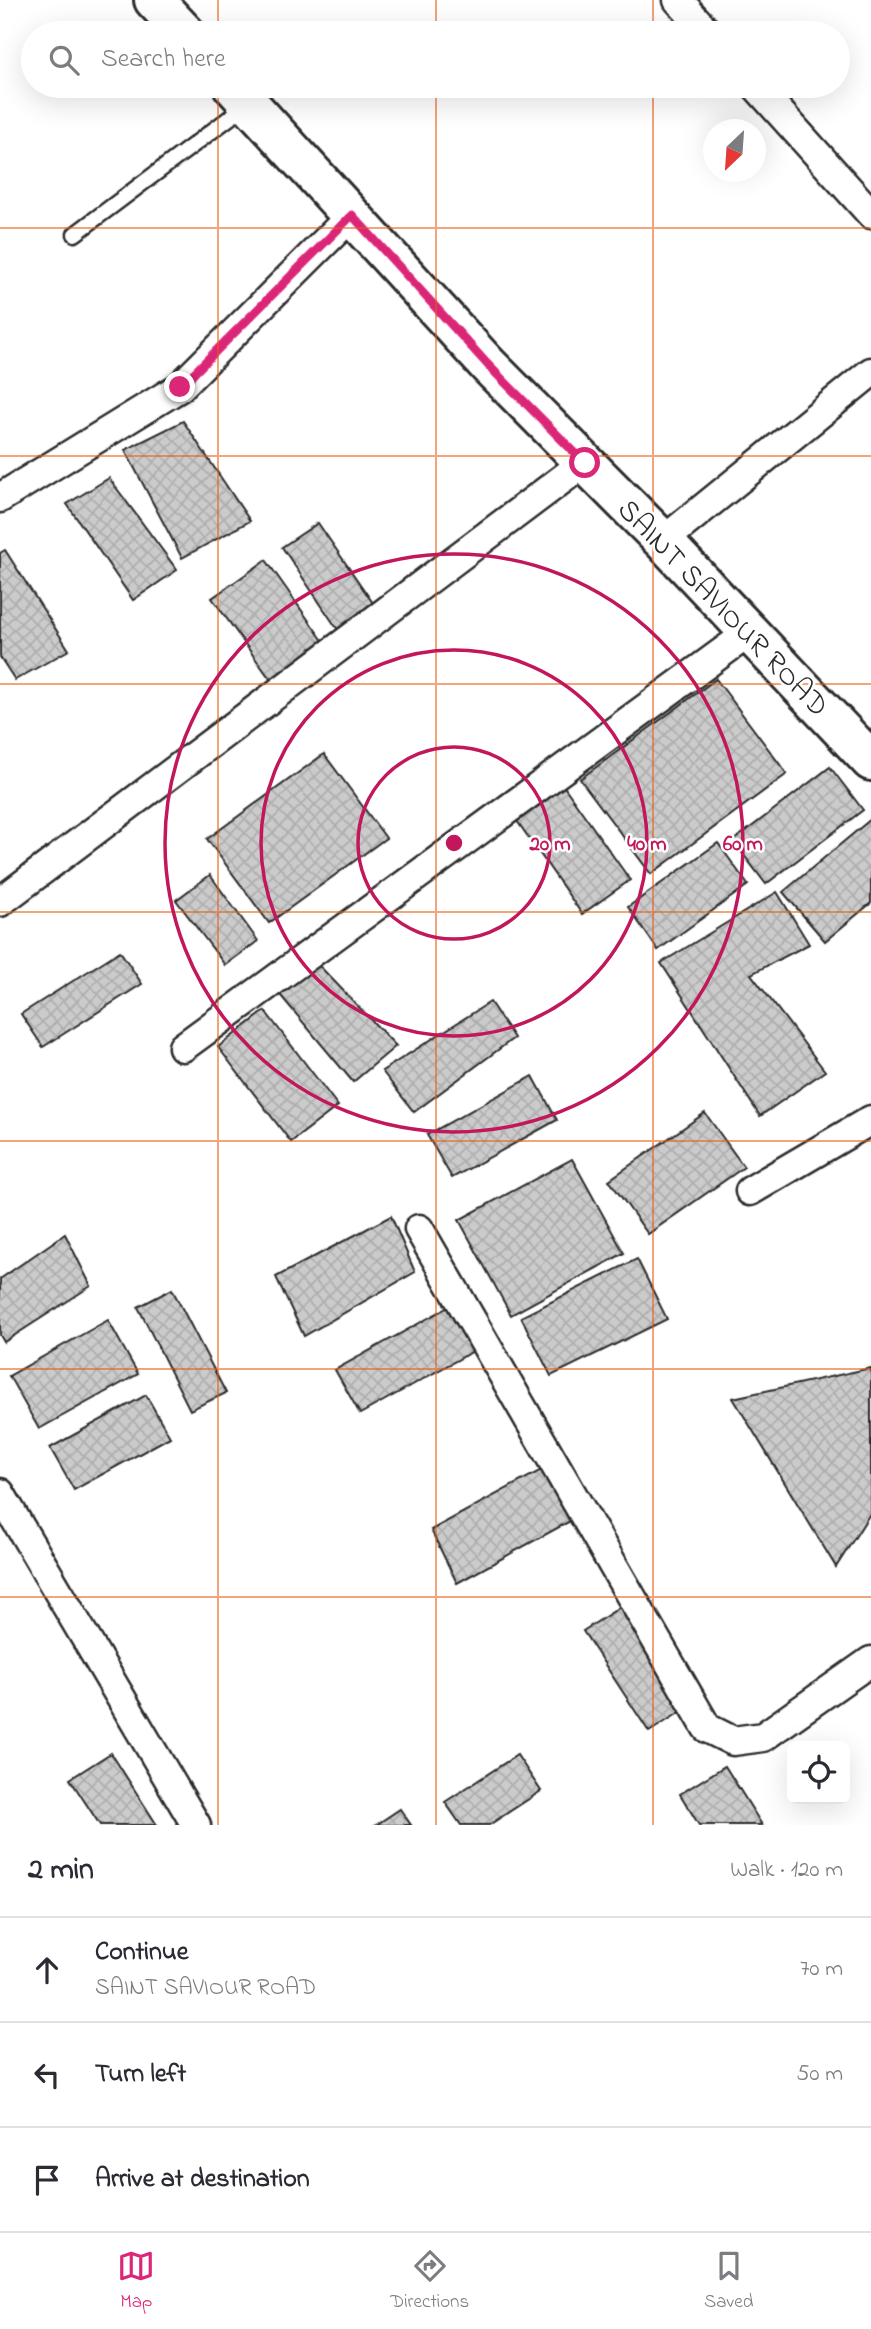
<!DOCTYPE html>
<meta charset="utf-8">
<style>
body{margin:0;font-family:"Indie Flower",sans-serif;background:#f2f2f3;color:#2b2b33}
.controls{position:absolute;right:21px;bottom:21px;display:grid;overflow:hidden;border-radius:10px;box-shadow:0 7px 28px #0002}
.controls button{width:63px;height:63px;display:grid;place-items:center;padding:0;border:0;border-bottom:2px solid #e1e1e2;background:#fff;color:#2b2b33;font:35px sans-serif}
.compass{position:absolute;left:703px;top:119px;width:63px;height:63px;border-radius:50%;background:#fff;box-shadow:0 7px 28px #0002;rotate:205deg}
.stop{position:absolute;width:21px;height:21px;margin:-16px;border:5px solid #db2777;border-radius:50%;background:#fff}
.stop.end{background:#db2777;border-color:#fff;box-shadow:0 2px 7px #0008}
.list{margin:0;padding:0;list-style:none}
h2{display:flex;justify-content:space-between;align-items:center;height:91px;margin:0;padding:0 28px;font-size:30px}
h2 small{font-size:23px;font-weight:400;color:#7c7c81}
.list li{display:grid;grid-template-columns:46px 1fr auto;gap:21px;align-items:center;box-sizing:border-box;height:105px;padding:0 28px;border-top:2px solid #e1e1e2}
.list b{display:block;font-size:26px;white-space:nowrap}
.list p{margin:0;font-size:23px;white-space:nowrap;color:#7c7c81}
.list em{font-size:23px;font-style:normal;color:#7c7c81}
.icon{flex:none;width:38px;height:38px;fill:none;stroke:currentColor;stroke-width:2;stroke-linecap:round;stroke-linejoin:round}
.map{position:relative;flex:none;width:871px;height:1825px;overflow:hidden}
.search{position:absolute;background:#fff;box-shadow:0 7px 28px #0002;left:21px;right:21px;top:21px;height:77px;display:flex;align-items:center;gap:18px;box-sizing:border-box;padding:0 24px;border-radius:38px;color:#7c7c81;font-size:26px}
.sheet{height:406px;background:#fff}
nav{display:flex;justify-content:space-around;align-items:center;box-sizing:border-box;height:98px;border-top:2px solid #e1e1e2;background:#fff;font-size:19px;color:#7c7c81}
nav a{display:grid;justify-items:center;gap:4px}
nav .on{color:#db2777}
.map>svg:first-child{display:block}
.building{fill:url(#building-cross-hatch);stroke:#2b2b2b;stroke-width:2}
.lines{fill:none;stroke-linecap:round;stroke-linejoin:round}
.lane-casing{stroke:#2b2b2b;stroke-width:19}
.street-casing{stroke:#2b2b2b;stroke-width:33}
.secondary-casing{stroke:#2b2b2b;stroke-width:44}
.lane{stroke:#fff;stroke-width:14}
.street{stroke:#fff;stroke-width:28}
.secondary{stroke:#fff;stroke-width:38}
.route{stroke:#db2777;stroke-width:9}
.grid{fill:none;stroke:#e8590c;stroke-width:2;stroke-opacity:0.55}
.ring{fill:none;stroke:#c2185b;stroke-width:3.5}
.labels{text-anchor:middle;stroke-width:5;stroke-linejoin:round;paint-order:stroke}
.street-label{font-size:30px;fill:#2b2b2b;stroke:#fff}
.centre{fill:#c2185b;stroke:#fff;stroke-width:3.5}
.ring-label{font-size:21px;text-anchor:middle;font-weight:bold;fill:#c2185b;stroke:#fff;stroke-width:5;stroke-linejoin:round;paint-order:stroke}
</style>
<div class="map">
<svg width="871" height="1825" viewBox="0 0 871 1825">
<defs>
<pattern id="building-cross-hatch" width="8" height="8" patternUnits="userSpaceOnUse" patternTransform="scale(1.75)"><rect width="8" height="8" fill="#cbcbcb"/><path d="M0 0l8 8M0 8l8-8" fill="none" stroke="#aeaeae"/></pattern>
</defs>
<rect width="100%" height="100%" fill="#fff"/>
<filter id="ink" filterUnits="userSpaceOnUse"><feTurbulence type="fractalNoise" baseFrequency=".0143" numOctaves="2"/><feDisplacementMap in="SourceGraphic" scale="14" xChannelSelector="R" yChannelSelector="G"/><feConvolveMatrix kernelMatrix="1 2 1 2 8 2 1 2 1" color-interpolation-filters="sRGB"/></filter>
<g filter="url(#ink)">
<g class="building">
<path d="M183 421 250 521 182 558 125 450Z"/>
<path d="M109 478 177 570 133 600 67 504Z"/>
<path d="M318 523 375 606 338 630 282 547Z"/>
<path d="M5 550 69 650 15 680 0 657V553Z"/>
<path d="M266 560 331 652 278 690 212 598Z"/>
<path d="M716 679 787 774 651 874 580 779Z"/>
<path d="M324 754 386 838 269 923 207 839Z"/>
<path d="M830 767 863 810 766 884 733 841Z"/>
<path d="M563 785 630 880 582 914 515 818Z"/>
<path d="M871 819V903L825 941 783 892Z"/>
<path d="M718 843 748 885 658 950 628 907Z"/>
<path d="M210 875 258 941 225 965 176 900Z"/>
<path d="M777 892 809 944 751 974 825 1071 760 1116 661 963Z"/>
<path d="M120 951 142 984 43 1047 21 1014Z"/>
<path d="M311 957 396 1046 353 1082 276 990Z"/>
<path d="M490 1002 514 1038 414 1112 382 1071Z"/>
<path d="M265 1011 338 1106 291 1142 218 1047Z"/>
<path d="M533 1076 557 1120 452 1178 427 1135Z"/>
<path d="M705 1113 744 1167 648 1234 609 1180Z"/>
<path d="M572 1159 624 1253 511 1315 459 1220Z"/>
<path d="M391 1216 415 1272 304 1336 276 1277Z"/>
<path d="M65 1234 91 1286 4 1342 0 1335V1279Z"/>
<path d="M637 1259 667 1319 551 1376 521 1317Z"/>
<path d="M172 1289 226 1393 190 1410 138 1307Z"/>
<path d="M450 1306 475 1350 360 1414 335 1370Z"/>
<path d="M108 1320 138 1374 39 1429 9 1376Z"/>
<path d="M871 1368V1512L836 1567 733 1398Z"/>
<path d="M146 1395 170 1437 74 1490 50 1448Z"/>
<path d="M545 1468 572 1520 457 1583 431 1530Z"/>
<path d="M625 1604 690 1706 649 1732 583 1631Z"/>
<path d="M111 1753 157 1825H100L70 1779Z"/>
<path d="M517 1755 541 1791 489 1825H461L445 1802Z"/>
<path d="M725 1766 762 1825H699L680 1794Z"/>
<path d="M400 1809 411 1825H376Z"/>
</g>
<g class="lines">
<defs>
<path id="lane" d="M75 234 248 104"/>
<g id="street">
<path d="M678 0 708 33"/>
<path d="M756 86 871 214"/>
<path d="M0 498 180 387 352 215"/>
<path d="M663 541 871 372"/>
<path d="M0 902 585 462"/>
<path d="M183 1047 750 632"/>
<path d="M750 1191 871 1120"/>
<path d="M419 1229 707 1728 733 1741 763 1737 871 1661"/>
<path d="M0 1493 196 1825"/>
</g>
<g id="secondary">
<path d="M154 0 185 33"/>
<path d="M233 86 488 365 663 541 871 761"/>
</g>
</defs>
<use href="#lane" class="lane-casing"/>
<use href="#street" class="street-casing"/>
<use href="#secondary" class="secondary-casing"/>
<use href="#lane" class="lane"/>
<use href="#street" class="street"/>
<use href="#secondary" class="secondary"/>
</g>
</g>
<g class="lines" filter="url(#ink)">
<path class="route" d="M180 387 352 215 488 365 585 463"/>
</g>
<path class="grid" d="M218 0V33M436 0V33M653 0V33M218 86V1825M436 86V1825M653 86V1825M0 228H871M0 456H871M0 684H871M0 912H871M0 1141H871M0 1369H871M0 1597H871"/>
<g class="ring">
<circle cx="454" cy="843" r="96"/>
<circle cx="454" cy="843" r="193"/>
<circle cx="454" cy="843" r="289"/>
</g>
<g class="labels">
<g class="street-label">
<text transform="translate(724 607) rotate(46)" y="10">SAINT SAVIOUR ROAD</text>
</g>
</g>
<circle cx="454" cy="843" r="10" class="centre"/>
<g class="ring-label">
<text x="550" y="850">20 m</text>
<text x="647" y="850">40 m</text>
<text x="743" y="850">60 m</text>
</g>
</svg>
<div class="controls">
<button><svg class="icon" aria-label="locate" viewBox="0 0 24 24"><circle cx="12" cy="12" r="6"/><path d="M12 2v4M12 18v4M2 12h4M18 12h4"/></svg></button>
</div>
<svg class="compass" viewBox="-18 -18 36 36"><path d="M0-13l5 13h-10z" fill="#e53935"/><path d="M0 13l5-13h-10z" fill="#7c7c81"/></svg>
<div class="stop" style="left:585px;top:463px"></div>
<div class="stop end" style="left:180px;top:387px"></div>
<div class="search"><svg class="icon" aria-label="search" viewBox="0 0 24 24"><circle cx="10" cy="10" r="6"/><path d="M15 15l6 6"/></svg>Search here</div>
</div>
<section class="sheet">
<h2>2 min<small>Walk · 120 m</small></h2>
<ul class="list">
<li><svg class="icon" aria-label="ahead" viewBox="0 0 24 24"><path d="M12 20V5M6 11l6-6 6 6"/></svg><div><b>Continue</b><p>SAINT SAVIOUR ROAD</p></div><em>70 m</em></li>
<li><svg class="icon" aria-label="left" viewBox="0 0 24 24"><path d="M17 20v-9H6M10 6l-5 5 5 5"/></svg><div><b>Turn left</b></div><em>50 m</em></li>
<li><svg class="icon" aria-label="arrive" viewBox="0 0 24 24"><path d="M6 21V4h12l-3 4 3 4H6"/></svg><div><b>Arrive at destination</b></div></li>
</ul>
</section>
<nav>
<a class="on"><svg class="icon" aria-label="map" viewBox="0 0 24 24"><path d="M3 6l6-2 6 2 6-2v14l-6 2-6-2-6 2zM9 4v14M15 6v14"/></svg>Map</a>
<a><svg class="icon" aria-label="directions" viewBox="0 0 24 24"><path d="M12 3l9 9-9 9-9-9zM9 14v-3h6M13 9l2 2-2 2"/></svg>Directions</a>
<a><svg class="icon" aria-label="saved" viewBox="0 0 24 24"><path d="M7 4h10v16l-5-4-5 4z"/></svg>Saved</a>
</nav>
